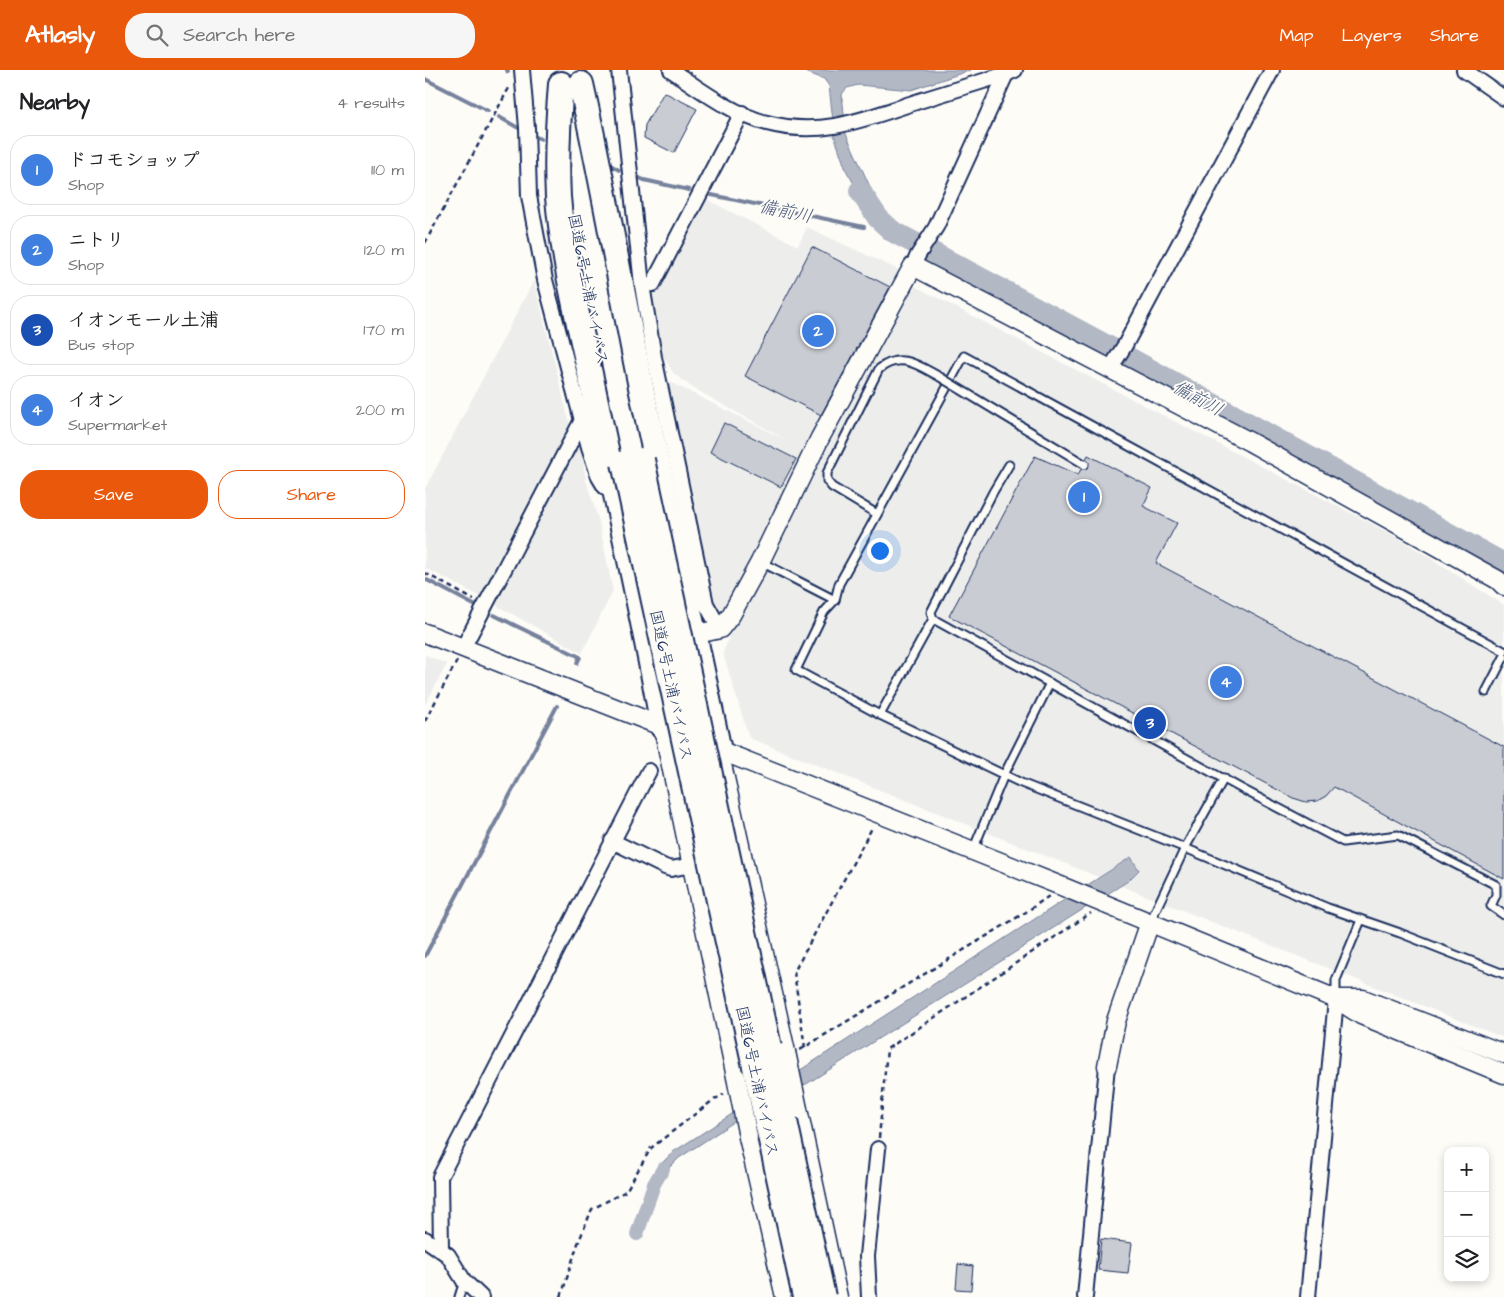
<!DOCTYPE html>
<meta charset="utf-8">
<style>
body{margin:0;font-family:"Architects Daughter","Klee One",sans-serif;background:#f6f6f6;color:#202124}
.controls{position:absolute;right:15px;bottom:15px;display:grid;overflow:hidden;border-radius:10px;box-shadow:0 2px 8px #0003}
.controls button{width:45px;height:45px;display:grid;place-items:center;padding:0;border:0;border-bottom:1px solid #e0e0e0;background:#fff;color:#202124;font:25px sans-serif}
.you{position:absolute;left:454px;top:480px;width:18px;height:18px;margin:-12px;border:4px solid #fff;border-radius:50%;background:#1a73e8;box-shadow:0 0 0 8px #1a73e833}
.badge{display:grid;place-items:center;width:32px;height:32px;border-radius:50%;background:#ea580c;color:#fff;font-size:16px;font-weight:700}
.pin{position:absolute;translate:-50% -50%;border:2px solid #fff;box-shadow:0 1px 5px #0006}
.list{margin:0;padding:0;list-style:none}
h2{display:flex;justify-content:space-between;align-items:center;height:65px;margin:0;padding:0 20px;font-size:21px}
h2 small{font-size:16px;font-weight:400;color:#757577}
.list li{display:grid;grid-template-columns:32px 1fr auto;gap:15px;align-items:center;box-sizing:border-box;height:70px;margin:0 10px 10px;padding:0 10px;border:1px solid #e0e0e0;border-radius:20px}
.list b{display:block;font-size:19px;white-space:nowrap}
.list p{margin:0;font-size:16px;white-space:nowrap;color:#757577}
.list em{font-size:16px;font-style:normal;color:#757577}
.actions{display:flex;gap:10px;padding:15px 20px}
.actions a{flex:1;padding:11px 0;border:1px solid #ea580c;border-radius:20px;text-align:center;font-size:18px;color:#ea580c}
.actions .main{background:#ea580c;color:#fff}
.icon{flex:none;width:28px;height:28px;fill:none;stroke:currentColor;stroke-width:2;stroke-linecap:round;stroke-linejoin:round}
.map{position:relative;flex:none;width:1079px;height:1227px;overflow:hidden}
header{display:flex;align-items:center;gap:30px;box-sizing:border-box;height:70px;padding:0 25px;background:#ea580c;color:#fff}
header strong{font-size:24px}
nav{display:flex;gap:28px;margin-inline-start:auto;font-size:18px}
.search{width:350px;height:45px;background:#f6f6f6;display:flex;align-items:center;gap:12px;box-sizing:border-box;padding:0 18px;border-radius:20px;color:#757577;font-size:19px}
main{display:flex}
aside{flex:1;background:#fff}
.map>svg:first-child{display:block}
.built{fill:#edeeec}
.water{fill:#b3b8c5;stroke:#76819c}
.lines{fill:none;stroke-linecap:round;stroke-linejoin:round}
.stream{stroke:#76819c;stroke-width:4}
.canal{stroke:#b3b8c5;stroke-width:14}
.river{stroke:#b3b8c5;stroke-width:22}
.building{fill:#c9ccd3;stroke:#1b2f5e}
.service-casing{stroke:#1b2f5e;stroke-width:11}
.minor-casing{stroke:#1b2f5e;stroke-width:18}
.tertiary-casing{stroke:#1b2f5e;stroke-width:21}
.trunk-casing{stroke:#1b2f5e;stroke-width:28}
.path{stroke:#1b2f5e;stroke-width:2.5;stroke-dasharray:5 4;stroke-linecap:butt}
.service{stroke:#fdfcf7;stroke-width:7}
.minor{stroke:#fdfcf7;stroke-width:14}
.tertiary{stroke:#fdfcf7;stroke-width:18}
.trunk{stroke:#fdfcf7;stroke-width:24}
.service-bridge-casing{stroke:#1b2f5e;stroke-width:11;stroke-linecap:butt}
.tertiary-bridge-casing{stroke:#1b2f5e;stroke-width:21;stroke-linecap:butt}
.trunk-bridge-casing{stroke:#1b2f5e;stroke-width:28;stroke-linecap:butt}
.service-bridge{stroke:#fdfcf7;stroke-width:7}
.tertiary-bridge{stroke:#fdfcf7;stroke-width:18}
.trunk-bridge{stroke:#fdfcf7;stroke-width:24}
.labels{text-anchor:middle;stroke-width:4;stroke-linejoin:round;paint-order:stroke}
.street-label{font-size:16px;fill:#1b2f5e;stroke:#fdfcf7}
.water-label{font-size:18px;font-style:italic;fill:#49587d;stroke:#fdfcf7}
</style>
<header>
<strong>Atlasly</strong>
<div class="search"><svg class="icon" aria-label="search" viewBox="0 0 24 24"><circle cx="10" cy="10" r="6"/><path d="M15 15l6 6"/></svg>Search here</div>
<nav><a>Map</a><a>Layers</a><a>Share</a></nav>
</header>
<main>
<aside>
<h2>Nearby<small>4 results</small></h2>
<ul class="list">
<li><span class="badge" style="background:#3f7fe0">1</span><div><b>ドコモショップ</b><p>Shop</p></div><em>110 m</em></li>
<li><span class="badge" style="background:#3f7fe0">2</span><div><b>ニトリ</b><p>Shop</p></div><em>120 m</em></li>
<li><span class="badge" style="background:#1a4fb4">3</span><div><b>イオンモール土浦</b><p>Bus stop</p></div><em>170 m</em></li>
<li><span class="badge" style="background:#3f7fe0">4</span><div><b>イオン</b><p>Supermarket</p></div><em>200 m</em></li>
</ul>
<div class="actions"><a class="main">Save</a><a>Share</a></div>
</aside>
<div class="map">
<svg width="1079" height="1227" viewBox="0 0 1079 1227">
<rect width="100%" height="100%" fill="#fdfcf7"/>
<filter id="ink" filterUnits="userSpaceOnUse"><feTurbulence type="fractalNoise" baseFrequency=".02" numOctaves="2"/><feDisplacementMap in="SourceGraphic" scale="10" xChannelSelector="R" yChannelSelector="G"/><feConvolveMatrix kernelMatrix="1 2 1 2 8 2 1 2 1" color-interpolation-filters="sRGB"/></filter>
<g filter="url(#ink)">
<g class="built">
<path d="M279 128 373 176 382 157 478 202 303 543 285 534 241 310 365 372 268 318 248 303 232 275 224 225 230 221Z"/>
<path d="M109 210 146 359 58 528 0 498V419Z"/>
<path d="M488 215 974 468 1079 535V968L324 668 298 583 306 561Z"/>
<path d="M150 371 155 372 161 410 174 452 188 521 157 583 67 533Z"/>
<path d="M0 585 22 594 0 635Z"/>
</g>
<g class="water">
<path d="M375 0H546L486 20 433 15 422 18 417 24 421 64 457 143 449 148 421 100 410 68 404 16 399 9Z"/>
<path d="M706 787 714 800 703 811 383 1013 312 1050 254 1088 242 1100 233 1116 225 1112 235 1095 248 1082Z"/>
</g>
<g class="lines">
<g class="stream">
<path d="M82 0 83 2"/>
<path d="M0 9 63 41"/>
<path d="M74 47 97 60"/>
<path d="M109 66 116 69"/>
<path d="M187 96 194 100"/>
<path d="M210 106 219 110 264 120"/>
<path d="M282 124 439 157"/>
<path d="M0 509 51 536"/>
<path d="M69 545 155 587 152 593"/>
<path d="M0 886 132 636"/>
</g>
<path class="canal" d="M212 1164 229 1114 238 1099"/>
<path class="river" d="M435 121 453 148 467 161 671 270 1079 494"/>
</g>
<g class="building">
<path d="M239 22 272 39 249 83 219 68 220 55Z"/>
<path d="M387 177 465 217 396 345 320 306Z"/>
<path d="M299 353 371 389 356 417 285 382Z"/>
<path d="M663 385 727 418 718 436 752 453 731 493 1079 677V809L909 717 901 726 892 731 881 732 868 728 524 546 610 386 653 405 656 399H661L664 396V392L661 389Z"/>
<path d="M676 1169 707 1173 703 1203 673 1200Z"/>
<path d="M533 1194 548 1196 546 1220 531 1219Z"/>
</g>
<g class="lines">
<defs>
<g id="service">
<path d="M452 444 407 417 402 411V403L454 299C476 281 494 296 515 307"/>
<path d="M336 492 410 530"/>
<path d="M508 549 506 542 568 422 584 395"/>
<path d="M1079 581 539 286 414 514 410 530 399 542 371 600 455 645 596 713 760 778 903 838 975 863 1079 904"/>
<path d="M1061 622 1079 587"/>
<path d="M455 645 508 549 817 719 918 772 973 765 1071 815V825L1066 836 1079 845"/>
<path d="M548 780 579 705 625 613"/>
<path d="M725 852 760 778 799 708"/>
<path d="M911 927V910L936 850"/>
<path d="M34 1227 39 1211"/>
</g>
<g id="minor">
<path d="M97 0 102 58 104 126 120 210 164 377 174 407 180 417 189 422"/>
<path d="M194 0 217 215 229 287 281 534 295 559"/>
<path d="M246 0C274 19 309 45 342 53 398 68 442 48 494 31 523 22 552 13 581 4L590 0"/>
<path d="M1039 0 1079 28"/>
<path d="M488 196 493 185 511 157 581 4"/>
<path d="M217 215 228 214 317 43"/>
<path d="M685 299 700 275 847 0"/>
<path d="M38 578 157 350"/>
<path d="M187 771 240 797 246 799 277 793"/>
<path d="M0 1169 23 1185 39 1211 56 1227"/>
<path d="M16 1179 15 1107 224 701"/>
<path d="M444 1227 442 1186 453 1079"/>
<path d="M660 1227 682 996"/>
<path d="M883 1227 911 929"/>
</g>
<g id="tertiary">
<path d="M0 563 246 660"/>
<path d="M258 567 295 559 306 545 335 492 395 368 488 196 825 372 1073 510 1079 516"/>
<path d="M238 657 311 1007"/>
<path d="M284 676 636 816 911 929 936 945 1079 1004"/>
<path d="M294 681 361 982"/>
<path d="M912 929H938L1079 984"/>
<path d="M682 996 691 951 725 852"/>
<path d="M373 1039 413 1227"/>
<path d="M323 1067 360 1227"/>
</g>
<g id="trunk">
<path d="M136 14C133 51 131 90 133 127 138 190 154 252 167 313 191 428 218 542 238 657"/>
<path d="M156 14C179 116 196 219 217 322 242 441 269 561 294 681"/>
</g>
</defs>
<use href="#service" class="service-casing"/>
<use href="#minor" class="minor-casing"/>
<use href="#tertiary" class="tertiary-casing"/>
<use href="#trunk" class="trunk-casing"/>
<g class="path">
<path d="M0 173 85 16"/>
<path d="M0 503 49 530"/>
<path d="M0 651 32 591"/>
<path d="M380 978 369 902 448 756"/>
<path d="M375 980 601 842 624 826"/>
<path d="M454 1068 462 979 666 843"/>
<path d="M136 1227 152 1176 167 1139 201 1121 226 1078 287 1031 299 1024"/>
</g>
<use href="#service" class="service"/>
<use href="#minor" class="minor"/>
<use href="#tertiary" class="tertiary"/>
<use href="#trunk" class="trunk"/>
<defs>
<path id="service-bridge" d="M515 307 659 394"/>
<g id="tertiary-bridge">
<path d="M361 982 373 1039"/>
<path d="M311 1007 323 1067"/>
</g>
<g id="trunk-bridge">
<path d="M217 390 398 1227"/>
<path d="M199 393 380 1227"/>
</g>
</defs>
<use href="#service-bridge" class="service-bridge-casing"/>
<use href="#tertiary-bridge" class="tertiary-bridge-casing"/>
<use href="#trunk-bridge" class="trunk-bridge-casing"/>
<use href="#service-bridge" class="service-bridge"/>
<use href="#tertiary-bridge" class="tertiary-bridge"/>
<use href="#trunk-bridge" class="trunk-bridge"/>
</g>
</g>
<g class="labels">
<g class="street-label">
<text transform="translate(164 219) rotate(79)" y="6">国道6号土浦バイパス</text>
<text transform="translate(247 615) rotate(78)" y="6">国道6号土浦バイパス</text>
<text transform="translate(333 1011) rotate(78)" y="6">国道6号土浦バイパス</text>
</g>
<g class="water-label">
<text transform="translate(361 141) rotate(12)" y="6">備前川</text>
<text transform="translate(773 328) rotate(29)" y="6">備前川</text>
</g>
</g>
</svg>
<div class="controls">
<button>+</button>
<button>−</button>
<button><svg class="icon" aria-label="layers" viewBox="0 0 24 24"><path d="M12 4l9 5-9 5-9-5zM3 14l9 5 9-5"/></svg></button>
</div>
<div class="you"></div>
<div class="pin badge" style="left:659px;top:427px;background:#3f7fe0">1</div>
<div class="pin badge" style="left:393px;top:261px;background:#3f7fe0">2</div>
<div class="pin badge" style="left:725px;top:653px;background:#1a4fb4">3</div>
<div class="pin badge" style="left:801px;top:612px;background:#3f7fe0">4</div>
</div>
</main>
